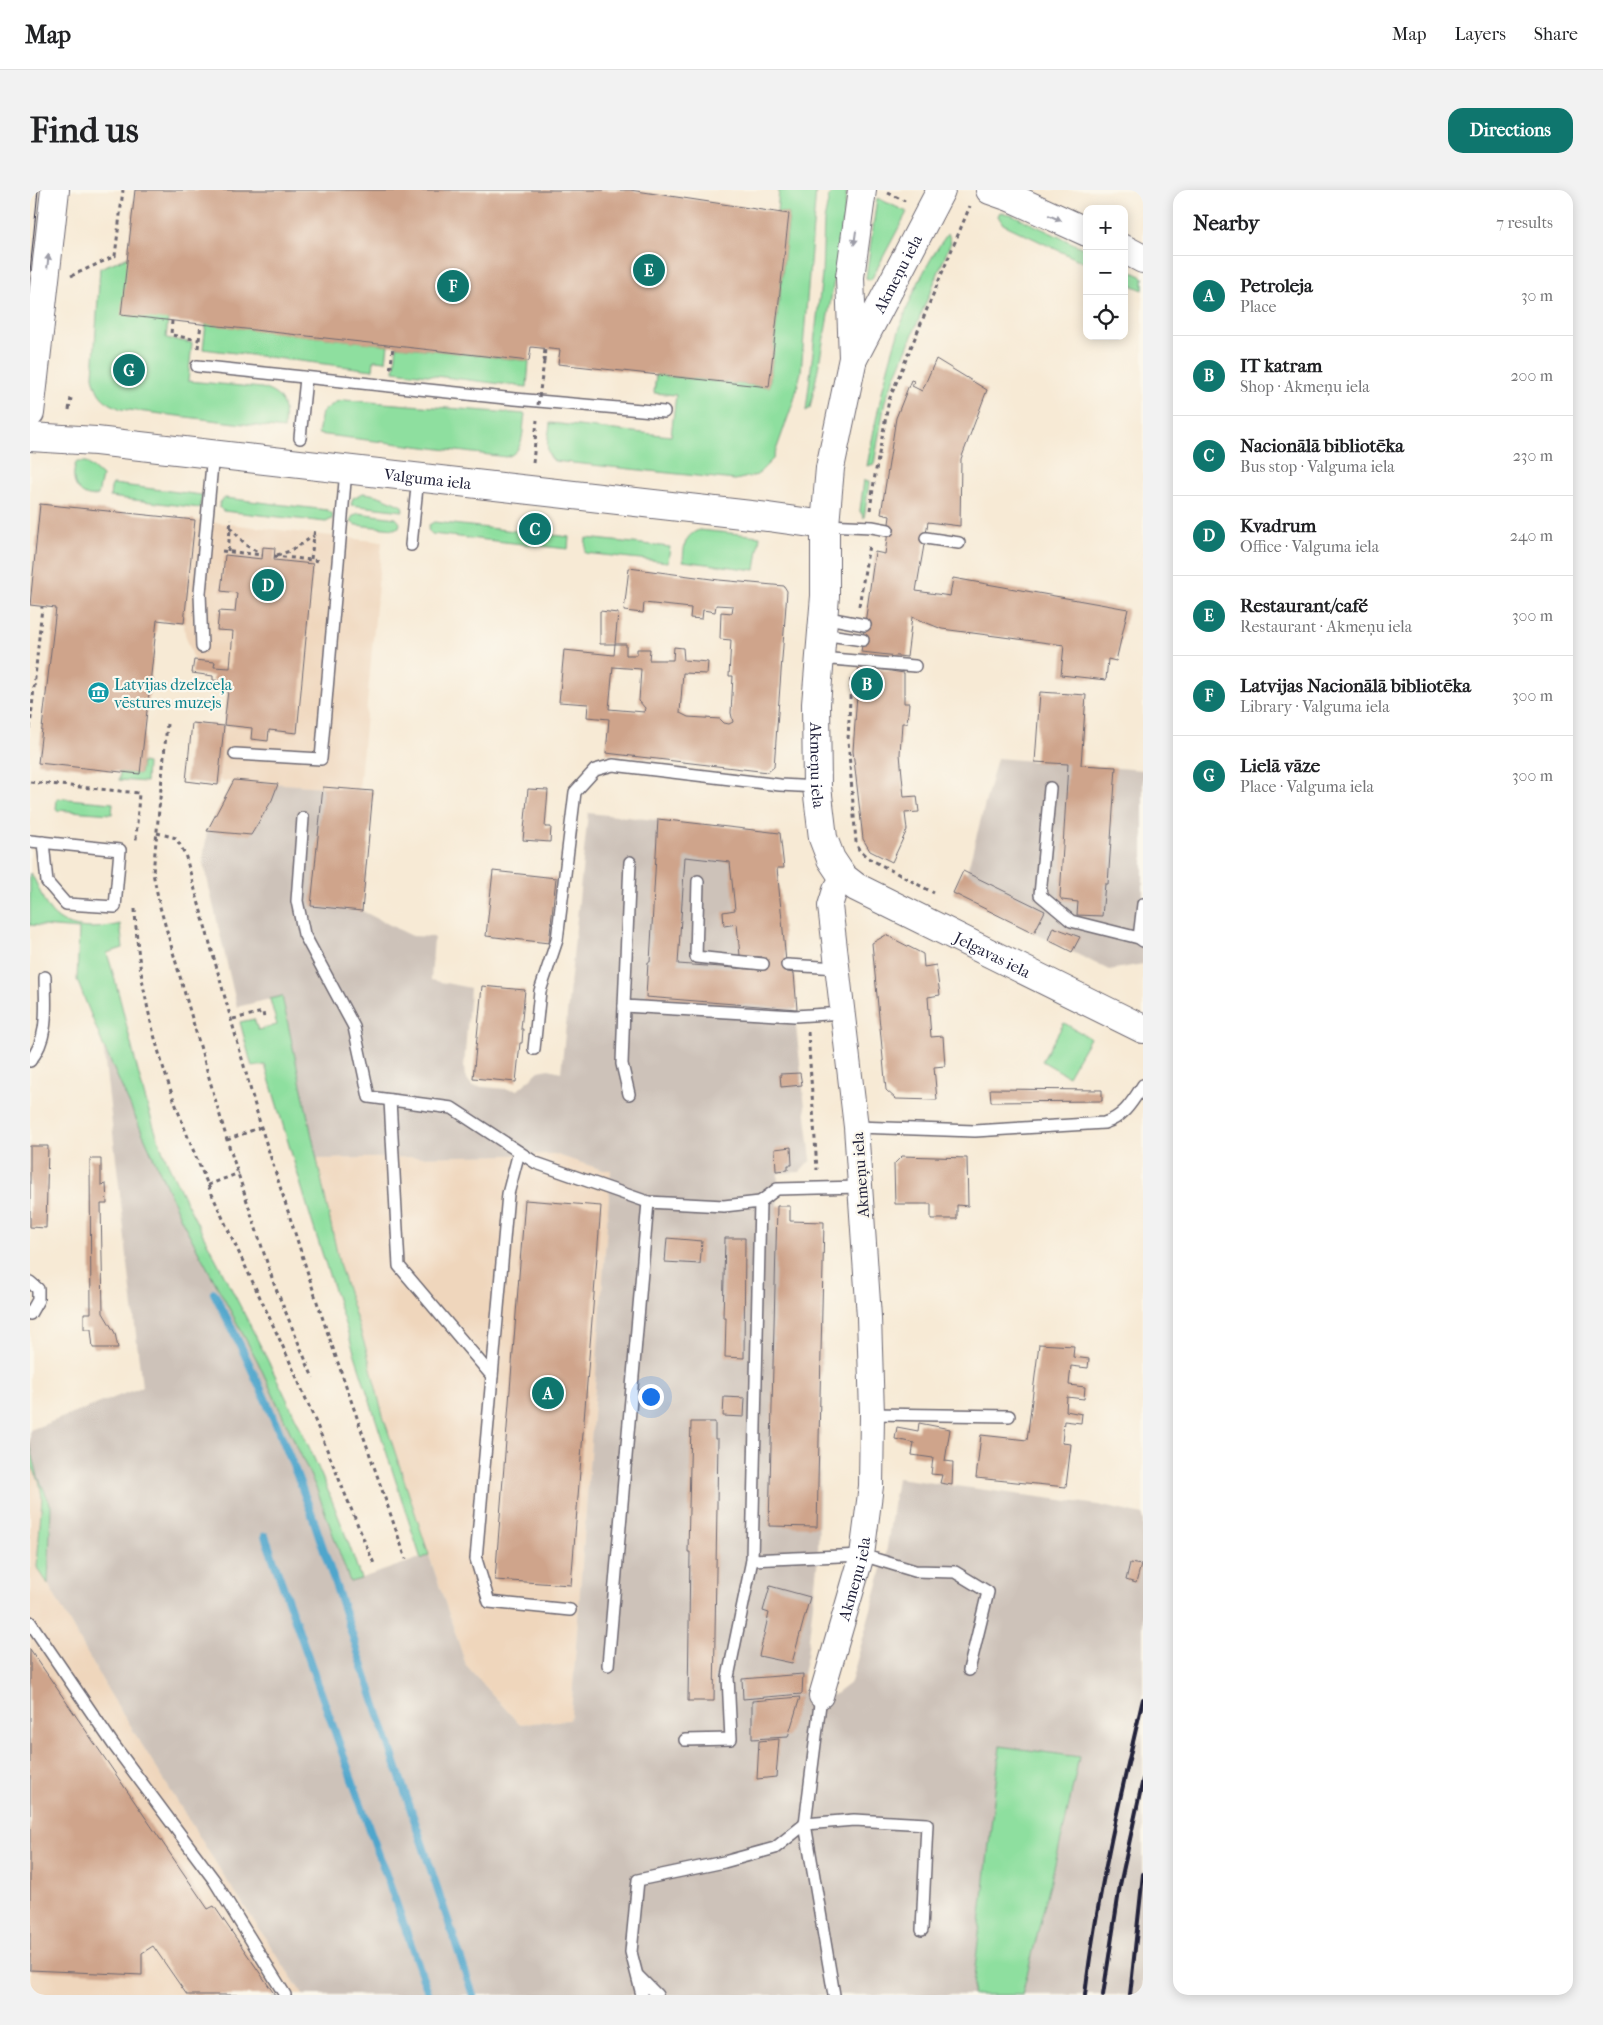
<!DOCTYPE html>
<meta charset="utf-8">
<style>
body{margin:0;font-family:"IM FELL French Canon",serif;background:#f2f2f2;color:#202124}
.controls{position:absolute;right:15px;top:15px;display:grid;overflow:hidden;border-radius:10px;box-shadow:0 2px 12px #0003}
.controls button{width:45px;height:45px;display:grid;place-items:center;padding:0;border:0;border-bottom:1px solid #e0e0e0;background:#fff;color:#202124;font:25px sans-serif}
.you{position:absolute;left:620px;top:1206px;width:18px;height:18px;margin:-12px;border:4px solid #fff;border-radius:50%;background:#1a73e8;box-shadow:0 0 0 8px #1a73e833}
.badge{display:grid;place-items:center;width:32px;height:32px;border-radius:50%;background:#0f766e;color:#fff;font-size:16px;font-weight:700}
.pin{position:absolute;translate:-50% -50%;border:2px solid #fff;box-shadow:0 1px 5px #0006}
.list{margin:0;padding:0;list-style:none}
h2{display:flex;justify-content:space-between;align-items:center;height:65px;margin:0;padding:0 20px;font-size:21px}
h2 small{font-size:16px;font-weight:400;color:#757577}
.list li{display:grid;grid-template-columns:32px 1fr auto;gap:15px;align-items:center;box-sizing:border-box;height:80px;padding:0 20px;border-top:1px solid #e0e0e0}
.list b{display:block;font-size:19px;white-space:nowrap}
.list p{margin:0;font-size:16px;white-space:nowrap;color:#757577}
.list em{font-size:16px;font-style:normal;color:#757577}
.icon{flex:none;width:28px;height:28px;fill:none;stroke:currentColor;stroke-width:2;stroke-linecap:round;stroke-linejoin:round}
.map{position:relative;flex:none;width:1113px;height:1805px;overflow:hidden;border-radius:15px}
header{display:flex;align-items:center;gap:30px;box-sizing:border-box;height:70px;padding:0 25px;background:#fff;border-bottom:1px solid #e0e0e0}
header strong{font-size:24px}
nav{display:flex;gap:28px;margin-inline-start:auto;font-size:18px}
.intro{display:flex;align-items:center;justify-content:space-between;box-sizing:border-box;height:120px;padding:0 30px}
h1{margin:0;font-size:35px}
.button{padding:12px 22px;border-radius:15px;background:#0f766e;color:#fff;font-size:18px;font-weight:700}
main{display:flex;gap:30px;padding:0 30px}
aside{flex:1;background:#fff;border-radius:15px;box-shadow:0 2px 12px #0003}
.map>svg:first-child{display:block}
.built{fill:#efd6bc}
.industrial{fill:#cdc2b9}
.green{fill:#8edf9f;stroke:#58806d}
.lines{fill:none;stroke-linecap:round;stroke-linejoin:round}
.stream{stroke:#50a6cc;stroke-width:8}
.building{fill:#cfa48b;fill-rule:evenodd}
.lane-casing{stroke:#6d6871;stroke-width:14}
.street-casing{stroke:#6d6871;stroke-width:26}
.secondary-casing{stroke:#6d6871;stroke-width:30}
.path{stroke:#6d6871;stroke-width:3;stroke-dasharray:4 4;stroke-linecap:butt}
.lane{stroke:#fff;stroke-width:11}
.street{stroke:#fff;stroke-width:24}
.secondary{stroke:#fff;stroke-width:28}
.tram{stroke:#22223b;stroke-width:1}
.rail{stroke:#22223b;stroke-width:4}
.path-bridge{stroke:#6d6871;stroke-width:3;stroke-dasharray:4 4;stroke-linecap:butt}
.oneway{fill:#9c9ca7}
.labels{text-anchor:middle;stroke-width:4.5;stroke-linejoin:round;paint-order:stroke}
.street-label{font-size:16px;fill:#22223b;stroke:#fbf7ec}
.culture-label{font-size:16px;fill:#0d838f;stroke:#fbf7ec;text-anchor:start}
</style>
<header>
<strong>Map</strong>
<nav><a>Map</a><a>Layers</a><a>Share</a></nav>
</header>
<div class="intro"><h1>Find us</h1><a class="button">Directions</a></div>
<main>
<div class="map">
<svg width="1113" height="1805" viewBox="0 0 1113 1805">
<rect width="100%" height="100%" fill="#fbf7ec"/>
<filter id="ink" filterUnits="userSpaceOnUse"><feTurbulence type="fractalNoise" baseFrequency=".02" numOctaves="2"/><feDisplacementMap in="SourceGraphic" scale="10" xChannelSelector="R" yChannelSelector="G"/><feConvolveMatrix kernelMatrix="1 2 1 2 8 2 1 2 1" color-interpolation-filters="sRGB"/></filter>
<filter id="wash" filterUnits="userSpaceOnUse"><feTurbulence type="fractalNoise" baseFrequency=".0096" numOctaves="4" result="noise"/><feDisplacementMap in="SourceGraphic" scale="20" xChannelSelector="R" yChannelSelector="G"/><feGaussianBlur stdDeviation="1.12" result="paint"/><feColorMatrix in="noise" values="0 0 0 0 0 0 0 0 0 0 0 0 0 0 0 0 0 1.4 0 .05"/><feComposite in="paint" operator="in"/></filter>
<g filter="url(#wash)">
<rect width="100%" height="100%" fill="#f7ead5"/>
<g class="built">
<path d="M165 330 352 352 329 600 204 590 203 592 189 590 199 492 183 490 184 472 164 470 155 444 154 433Z"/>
<path d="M524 964 573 980H581L541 1523 540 1530 489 1534 436 1475 353 1226 337 1162 310 1077 287 969Z"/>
<path d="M0 1255 21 1316 18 1394 79 1502 192 1683 273 1805H0Z"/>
</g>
<g class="industrial">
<path d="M967 568 1113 580V774L1079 780 923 703 933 681 937 682Z"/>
<path d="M204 590 343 601 332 721 382 746 404 747 401 790 440 798 434 877 435 886 442 896 488 900 509 881 519 879 531 882 558 623 750 643 754 678H747L757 782 764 783 767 819H764L781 970 770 982 748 983 747 1016 760 1031 794 1032 788 1367 777 1466 773 1484V1502L791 1506 804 1505 821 1492 856 1364 867 1288 1068 1315 1113 1325V1805H992L1035 1634 1049 1567 970 1557 942 1805H273L192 1683 79 1502 18 1394 21 1316 8 1286 0 1255V1240L112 1197 73 855 151 1029 228 1172 287 1300 320 1392 399 1365 436 1475 489 1534 540 1530 541 1523 581 980H573L524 964 287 969 252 806 207 817 173 671 177 641Z"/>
</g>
<g class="green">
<path d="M749 0H786L771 182 764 210 743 269 727 285 705 290 524 271C513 262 519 246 520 233L641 246 646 205 624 203 626 185 739 197 759 24 747 22Z"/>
<path d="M805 0H817C808 74 795 146 780 218L776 221 792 85 794 31 799 6Z"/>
<path d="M847 8 877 22 841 90 836 88Z"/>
<path d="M970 22 983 25 1057 60V74L973 34 968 26Z"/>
<path d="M918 43 921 52 855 211 844 274 837 276C853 194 867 113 918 43Z"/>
<path d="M98 67 138 130 136 148 162 153 158 191 232 198C256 206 255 216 254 239L91 219C73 211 67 206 63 186L70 78Z"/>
<path d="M1094 78 1113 87V100L1094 92Z"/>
<path d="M176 134 358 155 356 171 344 170 343 180 173 159Z"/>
<path d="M367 156 499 171 497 197 364 181Z"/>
<path d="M314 210 495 224C492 241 495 262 476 267L288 244 292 222 306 212Z"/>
<path d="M46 272H56L72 286 68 305C57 310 45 300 44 289 43 283 45 277 46 272Z"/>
<path d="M834 290 839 291V294L834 328 830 321Z"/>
<path d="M83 294 172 305 170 318 80 307 81 298Z"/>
<path d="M333 303C348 304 359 310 372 316L373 321 321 315 323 308Z"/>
<path d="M195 308 297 320 303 324 302 329 296 332 193 321 189 317 190 312Z"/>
<path d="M328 323 366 328 370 333 369 337 364 339 326 335 321 332 322 327Z"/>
<path d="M404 332 539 347 538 359 402 344 398 340 399 335Z"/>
<path d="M669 340 730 346 725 380 653 371C654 356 654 346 669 340Z"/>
<path d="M556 348 640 357 638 372 555 363Z"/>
<path d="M112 572 117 573 116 592 89 590 90 582 110 584Z"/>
<path d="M27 608 83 613 82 624 26 620Z"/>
<path d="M0 683C8 693 11 707 18 718 34 742 66 740 90 734L93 758 77 763C99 833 109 906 138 974 158 1018 181 1059 203 1102 251 1195 298 1289 331 1389L320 1392 287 1300 228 1172 151 1029 73 855 47 790 49 739 0 735Z"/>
<path d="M252 806 310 1077 337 1162 353 1226 399 1365 391 1369 282 1032 235 875 222 877 210 832 224 829 228 840 247 835 240 809Z"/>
<path d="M1034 833 1060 848 1038 886 1012 871Z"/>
<path d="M0 1255 8 1286 21 1316 18 1394 7 1377 12 1307 9 1290 0 1273Z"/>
<path d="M970 1556 1049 1567 1035 1634 992 1805H942Z"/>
</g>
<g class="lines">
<g class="stream">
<path d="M184 1103C221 1174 254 1248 281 1322L443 1805"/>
<path d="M235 1346 399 1805"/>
</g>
</g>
<g id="blocks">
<g class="building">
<path d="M105 0H600L759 24 739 197 528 174 530 160 501 157 499 171 91 125Z"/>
<path d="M906 169 957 200 931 269 930 336 898 332 886 401 920 406 923 388 1098 419 1086 471 1078 469 1076 490 1031 485 1034 455 912 439 882 427 877 467 831 462 845 362 855 364 860 326 851 324 866 228 881 190 884 191 882 196 892 201Z"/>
<path d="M10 314 165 330 154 433 127 430 110 584 8 573 26 418 0 415Z"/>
<path d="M233 357 245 358 244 370 283 374 267 543 239 540 238 551 221 549 222 538 194 535 199 492 183 490V486L162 483 164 470 185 472 184 477 200 478 203 441 187 440 189 421 205 422 207 403 191 401 195 365 232 369Z"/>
<path d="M599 378 689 390 754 396 757 401 744 577 738 582 576 563 579 529 557 527 558 514 529 512 534 460 584 465 585 454H596V465H607V459H620L619 470H643L644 457 653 458 654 470 678 472 677 484 653 483 650 523 658 527 690 529 694 533 699 534 703 532 701 523 703 486H699L701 450 690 449 691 422 702 423 703 416 686 415 685 422 673 420 672 429 660 428 661 418 614 413 613 423 594 421ZM583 477 611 479 609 511 615 518 614 522 579 519Z"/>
<path d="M570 421 588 423 585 454H570Z"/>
<path d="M829 476 874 483V513H879L877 533H872L870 564 874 607 887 606 889 622 875 623 877 640 862 672 840 661 833 649 823 561Z"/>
<path d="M1010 502 1056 505 1051 575 1086 577 1078 694H1075L1072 726 1047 725 1048 712 1032 710 1030 707 1038 574 1005 572Z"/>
<path d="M162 533 194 536 188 595 156 591Z"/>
<path d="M204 590 248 594 242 610 221 645 177 641Z"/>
<path d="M293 597 343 601 332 721 281 716Z"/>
<path d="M498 599 518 600 515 637H521L520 652 493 650Z"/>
<path d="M628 629 750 643 754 678H747L757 782 764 783 767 819 616 807 618 772H620ZM655 667 700 672 705 720 693 722 694 736 707 734 710 766 732 767 733 780 648 774Z"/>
<path d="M463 681 526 688 519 753 456 746Z"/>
<path d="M933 681 1015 721 1004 743 923 703Z"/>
<path d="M1023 737 1050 747 1042 762 1018 750Z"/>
<path d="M856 745 893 764 894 777 906 775 910 805 898 807 901 847 913 846 915 876 904 877 907 910 866 909 856 900 842 753Z"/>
<path d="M452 796 495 800 491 839H493L492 853H490L486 892 443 888Z"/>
<path d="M770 883 772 895 751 897 750 884Z"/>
<path d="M960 899 1072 900V911L961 912Z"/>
<path d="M0 956H18L16 1038 0 1037Z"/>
<path d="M761 957 762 975H758V980L746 981 745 959Z"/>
<path d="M872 966 937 968 938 1016 927 1015V1029H901V1014H865L864 974Z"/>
<path d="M60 969H71V995L76 994 77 1014H71L73 1123 85 1143 88 1158H63L61 1139H54V1123H61Z"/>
<path d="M495 1010 571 1016 541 1395 465 1390Z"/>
<path d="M747 1016H760V1031L794 1032 787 1337 739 1336Z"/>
<path d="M637 1048 672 1051 670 1074 635 1072Z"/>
<path d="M695 1048H715L714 1168 695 1167 696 1128H693Z"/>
<path d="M1009 1154 1044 1156 1043 1167 1059 1169 1058 1178 1041 1176 1039 1195 1055 1197 1054 1209 1037 1207 1036 1221 1052 1224 1051 1233 1034 1231 1032 1253 1041 1254 1036 1297 946 1288 951 1245 997 1250Z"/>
<path d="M694 1207 715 1208 714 1227 693 1226Z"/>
<path d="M661 1232H685V1249H688L684 1511H658L660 1362H658Z"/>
<path d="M889 1233 920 1239 915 1271 923 1272 922 1295 910 1293 912 1285 901 1284 903 1268 882 1265 884 1253 865 1249 867 1237 888 1241Z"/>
<path d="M1100 1373 1111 1375 1106 1393 1096 1390Z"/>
<path d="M740 1396 780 1407 762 1473 729 1466 739 1423 733 1421Z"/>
<path d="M0 1459 178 1719 184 1716 245 1805H157L123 1756 112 1763V1785L0 1780Z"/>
<path d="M773 1484 772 1504 713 1509 712 1489Z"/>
<path d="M770 1507 758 1547 722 1549V1511Z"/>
<path d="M749 1549 746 1587 727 1589 729 1551Z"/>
</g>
</g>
</g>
<g filter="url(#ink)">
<use href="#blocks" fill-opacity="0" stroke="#6d6871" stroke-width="1"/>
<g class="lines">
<defs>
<g id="lane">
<path d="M167 176 485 209 634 222"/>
<path d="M270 248 276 188"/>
<path d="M795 335 842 337 858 340"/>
<path d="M896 348 929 353"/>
<path d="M381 355 388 288"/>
<path d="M793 427 835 435"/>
<path d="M792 444 833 450"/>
<path d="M172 457 170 403 183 264"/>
<path d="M790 468 885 476"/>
<path d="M205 564 291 569 316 280"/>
<path d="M1020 598 1010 705 1041 731 1109 748 1113 751"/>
<path d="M273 628 267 711 274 744 324 837 339 907 422 918 506 973 618 1012 694 1016 730 1012"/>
<path d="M0 651 90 660 85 717 36 714 17 692 13 652"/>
<path d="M600 672 594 816 765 826 814 823"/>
<path d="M668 691 666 767 733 774"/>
<path d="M1109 748 1113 714"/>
<path d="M757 775 808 778"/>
<path d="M594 816 592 874 599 904"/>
<path d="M504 859 510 801 527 750 545 602 565 580 583 575 750 595 787 597"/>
<path d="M0 871C20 847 15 816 15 787"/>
<path d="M360 910 369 1076 462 1186"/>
<path d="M826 937 945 941 1074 933C1094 927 1102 912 1113 895"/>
<path d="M489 962 478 1004 446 1369 459 1412 540 1420"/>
<path d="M830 997 747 999 730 1012 722 1370 832 1365 885 1381 925 1382 958 1402 939 1480"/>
<path d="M0 1092 8 1099V1110L0 1124"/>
<path d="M842 1224 979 1226"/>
<path d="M0 1432 83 1554 184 1690 255 1805"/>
<path d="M578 1475 618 1012"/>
<path d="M791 1506 775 1634 804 1805"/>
<path d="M655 1550 701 1549 698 1487 722 1370"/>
<path d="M608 1786 627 1805"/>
<path d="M612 1805 601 1762 608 1690 694 1672 745 1658 775 1634 824 1630 897 1634 892 1740"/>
</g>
<g id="street">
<path id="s1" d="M791 1506 832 1365 841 1296 842 1224 839 1127 826 937 800 716 805 700 813 687"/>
</g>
<g id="secondary">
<path id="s2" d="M832 0 820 87 823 168 800 278 795 335V406L786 514 787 597 793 648 801 669 813 687 826 697 1113 839"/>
<path d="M960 0 980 7 1057 42"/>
<path d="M1094 59 1113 69"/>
<path id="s3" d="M824 167 911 0"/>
<path d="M0 223 25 0"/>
<path id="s4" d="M0 247 66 251 738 327 795 335"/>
</g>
</defs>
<use href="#lane" class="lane-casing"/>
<use href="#street" class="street-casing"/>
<use href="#secondary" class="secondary-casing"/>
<g class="path">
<path d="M858 3 875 11"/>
<path d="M41 86 85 66 93 0"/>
<path d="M142 131 141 145 169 150"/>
<path d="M168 158 171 134"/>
<path d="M514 172 515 158"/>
<path d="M359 177H361L363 155"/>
<path d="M39 220 41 208"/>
<path d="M503 273 507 230"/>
<path d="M840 320 845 285 859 210 940 16"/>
<path d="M200 337 217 356 230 363"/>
<path d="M192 361 233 365"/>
<path d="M198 361 201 329"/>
<path d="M247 365 260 361 284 346"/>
<path d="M244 366 291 371"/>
<path d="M281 369 285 338"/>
<path d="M829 416 839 355"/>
<path d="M821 489 818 550 826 652 829 660 838 668 904 703"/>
<path d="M137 534 123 683 130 717 197 950 244 1094 283 1188"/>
<path d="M0 538 12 417"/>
<path d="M0 592 109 603 106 650"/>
<path d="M127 643 146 648 155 664 231 937 288 1115 376 1369"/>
<path d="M105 719C111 875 184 1007 248 1146 283 1221 312 1299 345 1376"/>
<path d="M203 829 233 822 234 828"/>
<path d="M778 842 787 980"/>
<path d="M197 950 231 937"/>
<path d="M178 995 209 983"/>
</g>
<use href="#lane" class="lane"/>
<use href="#street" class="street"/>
<use href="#secondary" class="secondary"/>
<path class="tram" d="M0 82 8 0"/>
<g class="rail">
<path d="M1055 1805C1067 1705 1090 1607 1113 1509"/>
<path d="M1073 1805 1090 1695 1113 1589"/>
<path d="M1100 1805 1113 1684"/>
</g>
<path class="path-bridge" d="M508 215 514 172"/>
</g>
<defs><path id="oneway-solid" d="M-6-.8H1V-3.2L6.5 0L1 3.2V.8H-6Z" transform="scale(1.25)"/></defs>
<g class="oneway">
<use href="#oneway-solid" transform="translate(1025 28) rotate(24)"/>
<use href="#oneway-solid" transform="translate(825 48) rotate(98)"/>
<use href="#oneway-solid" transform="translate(18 71) rotate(-84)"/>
</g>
</g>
<defs>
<symbol id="museum-disc" viewBox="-11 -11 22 22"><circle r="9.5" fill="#0f9aa8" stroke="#fbf7ec"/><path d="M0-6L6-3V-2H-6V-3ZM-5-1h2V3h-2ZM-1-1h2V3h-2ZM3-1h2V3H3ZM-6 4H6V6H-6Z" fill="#fff"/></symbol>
</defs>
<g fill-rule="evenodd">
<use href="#museum-disc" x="56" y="490" width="25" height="25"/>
</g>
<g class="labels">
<g class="street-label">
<text dy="6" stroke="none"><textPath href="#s3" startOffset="94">Akmeņu iela</textPath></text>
<text dy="6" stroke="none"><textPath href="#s4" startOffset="400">Valguma iela</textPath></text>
<text dy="6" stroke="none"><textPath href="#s2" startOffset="579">Akmeņu iela</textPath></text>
<text dy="6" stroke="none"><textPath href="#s2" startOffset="865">Jelgavas iela</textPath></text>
<text transform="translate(830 985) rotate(-94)" y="6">Akmeņu iela</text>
<text dy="6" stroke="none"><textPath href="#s1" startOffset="122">Akmeņu iela</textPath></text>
</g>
<g class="culture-label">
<text x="84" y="500">Latvijas dzelzceļa<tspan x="84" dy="18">vēstures muzejs</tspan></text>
</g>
</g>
</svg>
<div class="controls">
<button>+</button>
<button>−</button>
<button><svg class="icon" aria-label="locate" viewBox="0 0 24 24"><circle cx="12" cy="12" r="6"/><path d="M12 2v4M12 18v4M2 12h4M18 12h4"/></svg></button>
</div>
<div class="you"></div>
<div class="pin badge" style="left:518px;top:1203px">A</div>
<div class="pin badge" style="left:837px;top:494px">B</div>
<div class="pin badge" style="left:505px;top:339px">C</div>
<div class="pin badge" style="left:238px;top:395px">D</div>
<div class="pin badge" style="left:619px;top:80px">E</div>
<div class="pin badge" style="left:423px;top:96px">F</div>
<div class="pin badge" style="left:99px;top:180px">G</div>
</div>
<aside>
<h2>Nearby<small>7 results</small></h2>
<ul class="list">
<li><span class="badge">A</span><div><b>Petroleja</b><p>Place</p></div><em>30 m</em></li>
<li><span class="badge">B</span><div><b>IT katram</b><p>Shop · Akmeņu iela</p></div><em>200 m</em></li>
<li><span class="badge">C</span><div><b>Nacionālā bibliotēka</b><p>Bus stop · Valguma iela</p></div><em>230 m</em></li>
<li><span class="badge">D</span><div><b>Kvadrum</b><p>Office · Valguma iela</p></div><em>240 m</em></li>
<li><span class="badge">E</span><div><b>Restaurant/café</b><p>Restaurant · Akmeņu iela</p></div><em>300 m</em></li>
<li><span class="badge">F</span><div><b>Latvijas Nacionālā bibliotēka</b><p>Library · Valguma iela</p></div><em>300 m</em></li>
<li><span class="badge">G</span><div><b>Lielā vāze</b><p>Place · Valguma iela</p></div><em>300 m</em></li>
</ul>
</aside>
</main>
